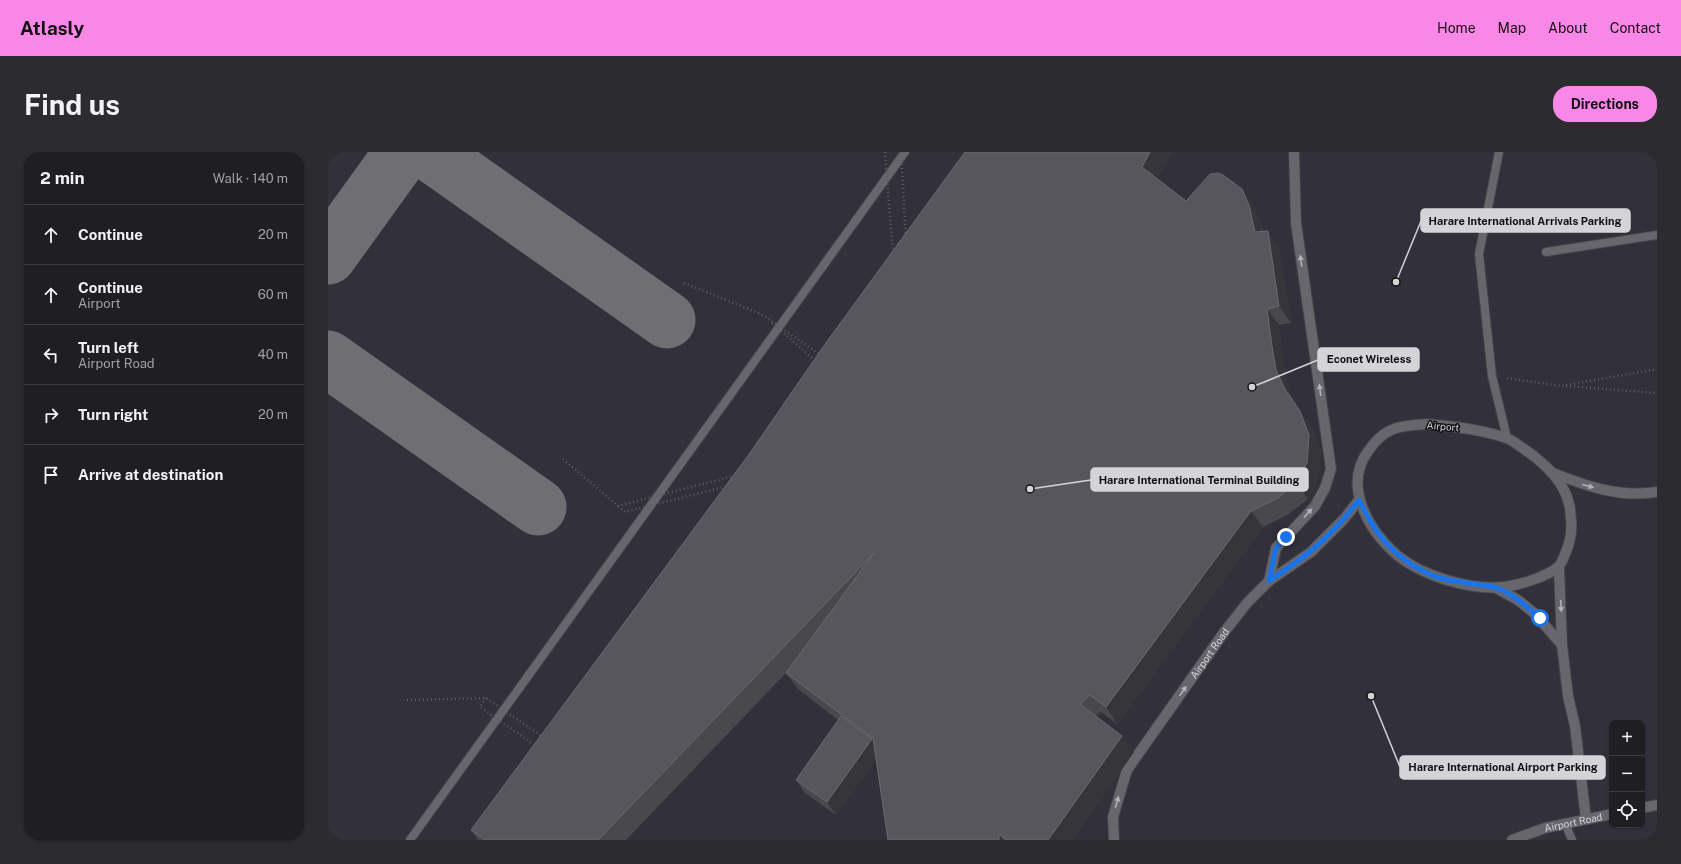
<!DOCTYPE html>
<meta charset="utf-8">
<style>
body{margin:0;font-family:"Public Sans",sans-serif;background:#2c2b2f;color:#f1f3f6}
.controls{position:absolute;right:12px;bottom:12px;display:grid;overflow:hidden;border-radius:8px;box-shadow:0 1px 3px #0004}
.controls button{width:36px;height:36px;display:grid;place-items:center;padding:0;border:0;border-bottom:1px solid #3c3c40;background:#1f1e22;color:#f1f3f6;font:20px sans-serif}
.stop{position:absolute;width:12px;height:12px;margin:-9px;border:3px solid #1a73e8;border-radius:50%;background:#fff}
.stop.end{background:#1a73e8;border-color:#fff;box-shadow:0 1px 4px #0008}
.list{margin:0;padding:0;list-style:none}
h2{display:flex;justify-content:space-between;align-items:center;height:52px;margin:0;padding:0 16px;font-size:17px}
h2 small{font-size:13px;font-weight:400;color:#a1a2a5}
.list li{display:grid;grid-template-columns:26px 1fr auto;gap:12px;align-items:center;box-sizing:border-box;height:60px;padding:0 16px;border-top:1px solid #3c3c40}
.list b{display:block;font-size:15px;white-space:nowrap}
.list p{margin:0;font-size:13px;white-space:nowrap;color:#a1a2a5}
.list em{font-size:13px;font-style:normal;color:#a1a2a5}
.icon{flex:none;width:22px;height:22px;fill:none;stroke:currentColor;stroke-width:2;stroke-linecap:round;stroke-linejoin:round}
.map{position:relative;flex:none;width:1329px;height:688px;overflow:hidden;border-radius:16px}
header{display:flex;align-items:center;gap:24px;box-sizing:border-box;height:56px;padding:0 20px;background:#f987e8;color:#111}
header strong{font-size:19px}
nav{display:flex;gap:22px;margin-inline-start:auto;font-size:14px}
.intro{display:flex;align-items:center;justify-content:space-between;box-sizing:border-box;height:96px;padding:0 24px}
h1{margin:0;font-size:28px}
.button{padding:10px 18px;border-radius:16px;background:#f987e8;color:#111;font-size:14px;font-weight:700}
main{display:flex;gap:24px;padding:0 24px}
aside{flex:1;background:#1f1e22;border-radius:16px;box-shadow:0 1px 3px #0004}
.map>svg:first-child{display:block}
.built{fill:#32303b;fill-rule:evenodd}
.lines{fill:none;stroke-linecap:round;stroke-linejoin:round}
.taxiway{stroke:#6f6e72;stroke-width:57}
.service-casing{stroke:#444347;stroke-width:10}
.minor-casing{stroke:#444347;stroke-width:12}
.path{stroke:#5d5c61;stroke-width:2.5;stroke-dasharray:1 3;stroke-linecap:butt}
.service{stroke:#67666c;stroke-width:8}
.minor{stroke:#67666c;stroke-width:10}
.path-bridge{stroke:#5d5c61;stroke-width:2.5;stroke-dasharray:1 3;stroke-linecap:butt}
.wall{fill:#48484d}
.shaded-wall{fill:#35353a}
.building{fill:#57565c;stroke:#6a6a6f}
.oneway{fill:#b3b2b7}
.route{stroke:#1a73e8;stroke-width:5}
.labels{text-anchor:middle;stroke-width:3;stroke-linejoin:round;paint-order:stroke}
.street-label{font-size:10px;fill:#d4d3d7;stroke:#111113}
.leader{fill:none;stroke:#d4d3d7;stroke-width:1.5}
.callout-dot{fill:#d4d3d7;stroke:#111113;stroke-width:1.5}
.callout{fill:#d4d3d7;stroke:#d4d3d7;stroke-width:1.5}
.callout-label{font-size:11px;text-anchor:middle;font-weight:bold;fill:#111}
</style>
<header>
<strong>Atlasly</strong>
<nav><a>Home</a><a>Map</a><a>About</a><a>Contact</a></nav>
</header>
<div class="intro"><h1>Find us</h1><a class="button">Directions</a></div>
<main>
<aside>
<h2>2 min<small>Walk · 140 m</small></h2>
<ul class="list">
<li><svg class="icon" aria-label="ahead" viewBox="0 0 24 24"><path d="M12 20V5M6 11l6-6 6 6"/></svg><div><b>Continue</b></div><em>20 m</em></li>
<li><svg class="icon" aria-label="ahead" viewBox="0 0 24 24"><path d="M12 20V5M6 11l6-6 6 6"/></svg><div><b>Continue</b><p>Airport</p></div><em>60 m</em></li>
<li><svg class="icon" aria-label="left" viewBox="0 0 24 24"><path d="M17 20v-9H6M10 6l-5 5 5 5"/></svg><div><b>Turn left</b><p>Airport Road</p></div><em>40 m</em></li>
<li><svg class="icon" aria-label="right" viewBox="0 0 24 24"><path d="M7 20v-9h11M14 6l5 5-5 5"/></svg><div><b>Turn right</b></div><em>20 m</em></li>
<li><svg class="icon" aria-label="arrive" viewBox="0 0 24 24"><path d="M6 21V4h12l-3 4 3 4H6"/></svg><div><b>Arrive at destination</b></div></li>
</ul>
</aside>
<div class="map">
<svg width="1329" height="688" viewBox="0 0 1329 688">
<rect width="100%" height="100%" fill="#29282d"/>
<path class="built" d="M0 0H1329V688H0ZM1284 571H1314V673H1284Z"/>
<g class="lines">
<g class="taxiway">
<path d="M101 0 339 168"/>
<path d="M0 104 75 0"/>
<path d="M0 207 210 355"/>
</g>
<defs>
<g id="service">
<path d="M1171 0 1151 102 1164 224 1179 286"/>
<path d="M1218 100 1329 83"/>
<path d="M1237 671 1244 688"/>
<path d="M82 688 577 0"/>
</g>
<g id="minor">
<path d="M1098 272C1123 274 1156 278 1178 286 1185 288 1191 294 1196 297 1215 310 1236 329 1241 352 1243 357 1242 362 1243 367 1244 377 1243 387 1239 397 1237 402 1234 412 1230 415 1219 425 1188 434 1174 435 1141 438 1094 424 1069 403 1040 378 1014 333 1041 298 1047 289 1053 283 1063 278 1074 273 1087 273 1098 272Z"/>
<path d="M1223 320C1257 334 1292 346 1329 340"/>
<path d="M1231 415 1234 493 1240 544 1247 574 1258 667"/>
<path d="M941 429 948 396 987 354 997 336 1003 317 968 71 966 0"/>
<path d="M1168 436 1190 448 1206 461 1234 493"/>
<path d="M1314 656 1329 653"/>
<path id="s1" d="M786 688 785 665 799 618 897 479 919 451 941 429 983 400 1016 367 1031 348"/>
<path id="s2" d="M1184 688 1217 676 1284 662"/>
</g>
</defs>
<use href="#service" class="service-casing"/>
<use href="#minor" class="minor-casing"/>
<g class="path">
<path d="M1179 226 1233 234 1329 217"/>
<path d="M1238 234 1329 241"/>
</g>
<use href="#service" class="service"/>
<use href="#minor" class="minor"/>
<g class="path-bridge">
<path d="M557 0 565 103"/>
<path d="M573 0 578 85"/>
<path d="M356 131 433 162 493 203"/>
<path d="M444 171 489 210"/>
<path d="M235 307 290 354 406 324"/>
<path d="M290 354 297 360 400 334"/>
<path d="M158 546 152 555 208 594"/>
<path d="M79 548 158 546 215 585"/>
</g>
</g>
<path class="wall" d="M637 0H843L829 26 858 49 914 37 925 54 932 70 935 79 951 95 963 171 951 173 955 210 960 235 968 254 983 275 993 299 990 327 980 347 961 362 935 375 789 572 773 560 768 564 806 600 744 688H560L548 607 508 663 477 641 468 628 510 568 470 537 458 521 298 688H150L143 678 422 301Z"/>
<g class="shaded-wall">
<path d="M822 0H843L826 31 814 15Z"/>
<path d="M934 0H938L936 3Z"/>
<path d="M914 37 925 54 932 70 938 96 927 80Z"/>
<path d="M940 79 951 95 963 171 951 154Z"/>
<path d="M939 157 951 173 955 210 960 235 968 254 957 237 948 218 944 194Z"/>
<path d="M972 259 983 275 993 299 990 327 980 347 968 330Z"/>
<path d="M923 359 935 375 789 572 778 555Z"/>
<path d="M794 584 806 600 744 688H720Z"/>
<path d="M544 587 553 600 508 663 499 650Z"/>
<path d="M671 682 675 688H671Z"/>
</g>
<g class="building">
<path d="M637 0H822L814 15 858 49 882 22 890 21 895 23 914 37 921 53 927 80 940 79 951 154 939 157 944 194 948 218 957 237 972 259 981 283 979 311 968 330 950 346 923 359 778 555 762 543 752 552 794 584 720 688H679L671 682V688H560L545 586 458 521 546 401 270 688H157L143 678 422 301 495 195Z"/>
<path d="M513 564 544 587 499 650 468 628Z"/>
</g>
<defs><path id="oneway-solid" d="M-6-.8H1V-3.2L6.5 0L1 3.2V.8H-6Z"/></defs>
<g class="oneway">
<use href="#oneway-solid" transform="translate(973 109) rotate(-98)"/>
<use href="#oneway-solid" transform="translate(992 238) rotate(-98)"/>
<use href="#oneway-solid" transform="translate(1260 334) rotate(15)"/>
<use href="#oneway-solid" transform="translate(980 361) rotate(-47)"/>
<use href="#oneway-solid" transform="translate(1233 454) rotate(87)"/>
<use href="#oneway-solid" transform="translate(855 539) rotate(-55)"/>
<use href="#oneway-solid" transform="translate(789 650) rotate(-74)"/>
</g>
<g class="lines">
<path class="route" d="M958 385 948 396 941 429C978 405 1004 384 1031 348 1045 376 1057 395 1084 413 1092 417 1101 423 1109 425 1128 431 1147 431 1166 435 1181 439 1201 456 1212 466"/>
</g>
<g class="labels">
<g class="street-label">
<text transform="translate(1115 274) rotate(5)" y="4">Airport</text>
<text dy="4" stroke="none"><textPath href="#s1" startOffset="215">Airport Road</textPath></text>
<text dy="4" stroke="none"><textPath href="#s2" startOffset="64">Airport Road</textPath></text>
</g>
</g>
<path class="leader" d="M1068 130L1093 69M924 235L990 208M702 337L763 328M1043 544L1072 615"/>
<g class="callout-dot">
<circle cx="1068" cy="130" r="4"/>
<circle cx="924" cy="235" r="4"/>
<circle cx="702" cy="337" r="4"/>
<circle cx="1043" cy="544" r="4"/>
</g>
<g class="callout">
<rect x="1093" y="57" width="209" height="23" rx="4"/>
<rect x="990" y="196" width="101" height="23" rx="4"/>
<rect x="763" y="316" width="217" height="23" rx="4"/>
<rect x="1072" y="604" width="205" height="23" rx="4"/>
</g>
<g class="callout-label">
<text x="1197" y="73">Harare International Arrivals Parking</text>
<text x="1041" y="211">Econet Wireless</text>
<text x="871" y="332">Harare International Terminal Building</text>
<text x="1175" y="619">Harare International Airport Parking</text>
</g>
</svg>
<div class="controls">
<button>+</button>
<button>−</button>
<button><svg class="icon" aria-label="locate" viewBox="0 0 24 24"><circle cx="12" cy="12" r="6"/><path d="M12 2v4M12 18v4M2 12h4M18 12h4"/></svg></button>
</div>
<div class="stop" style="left:1212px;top:466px"></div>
<div class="stop end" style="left:958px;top:385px"></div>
</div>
</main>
